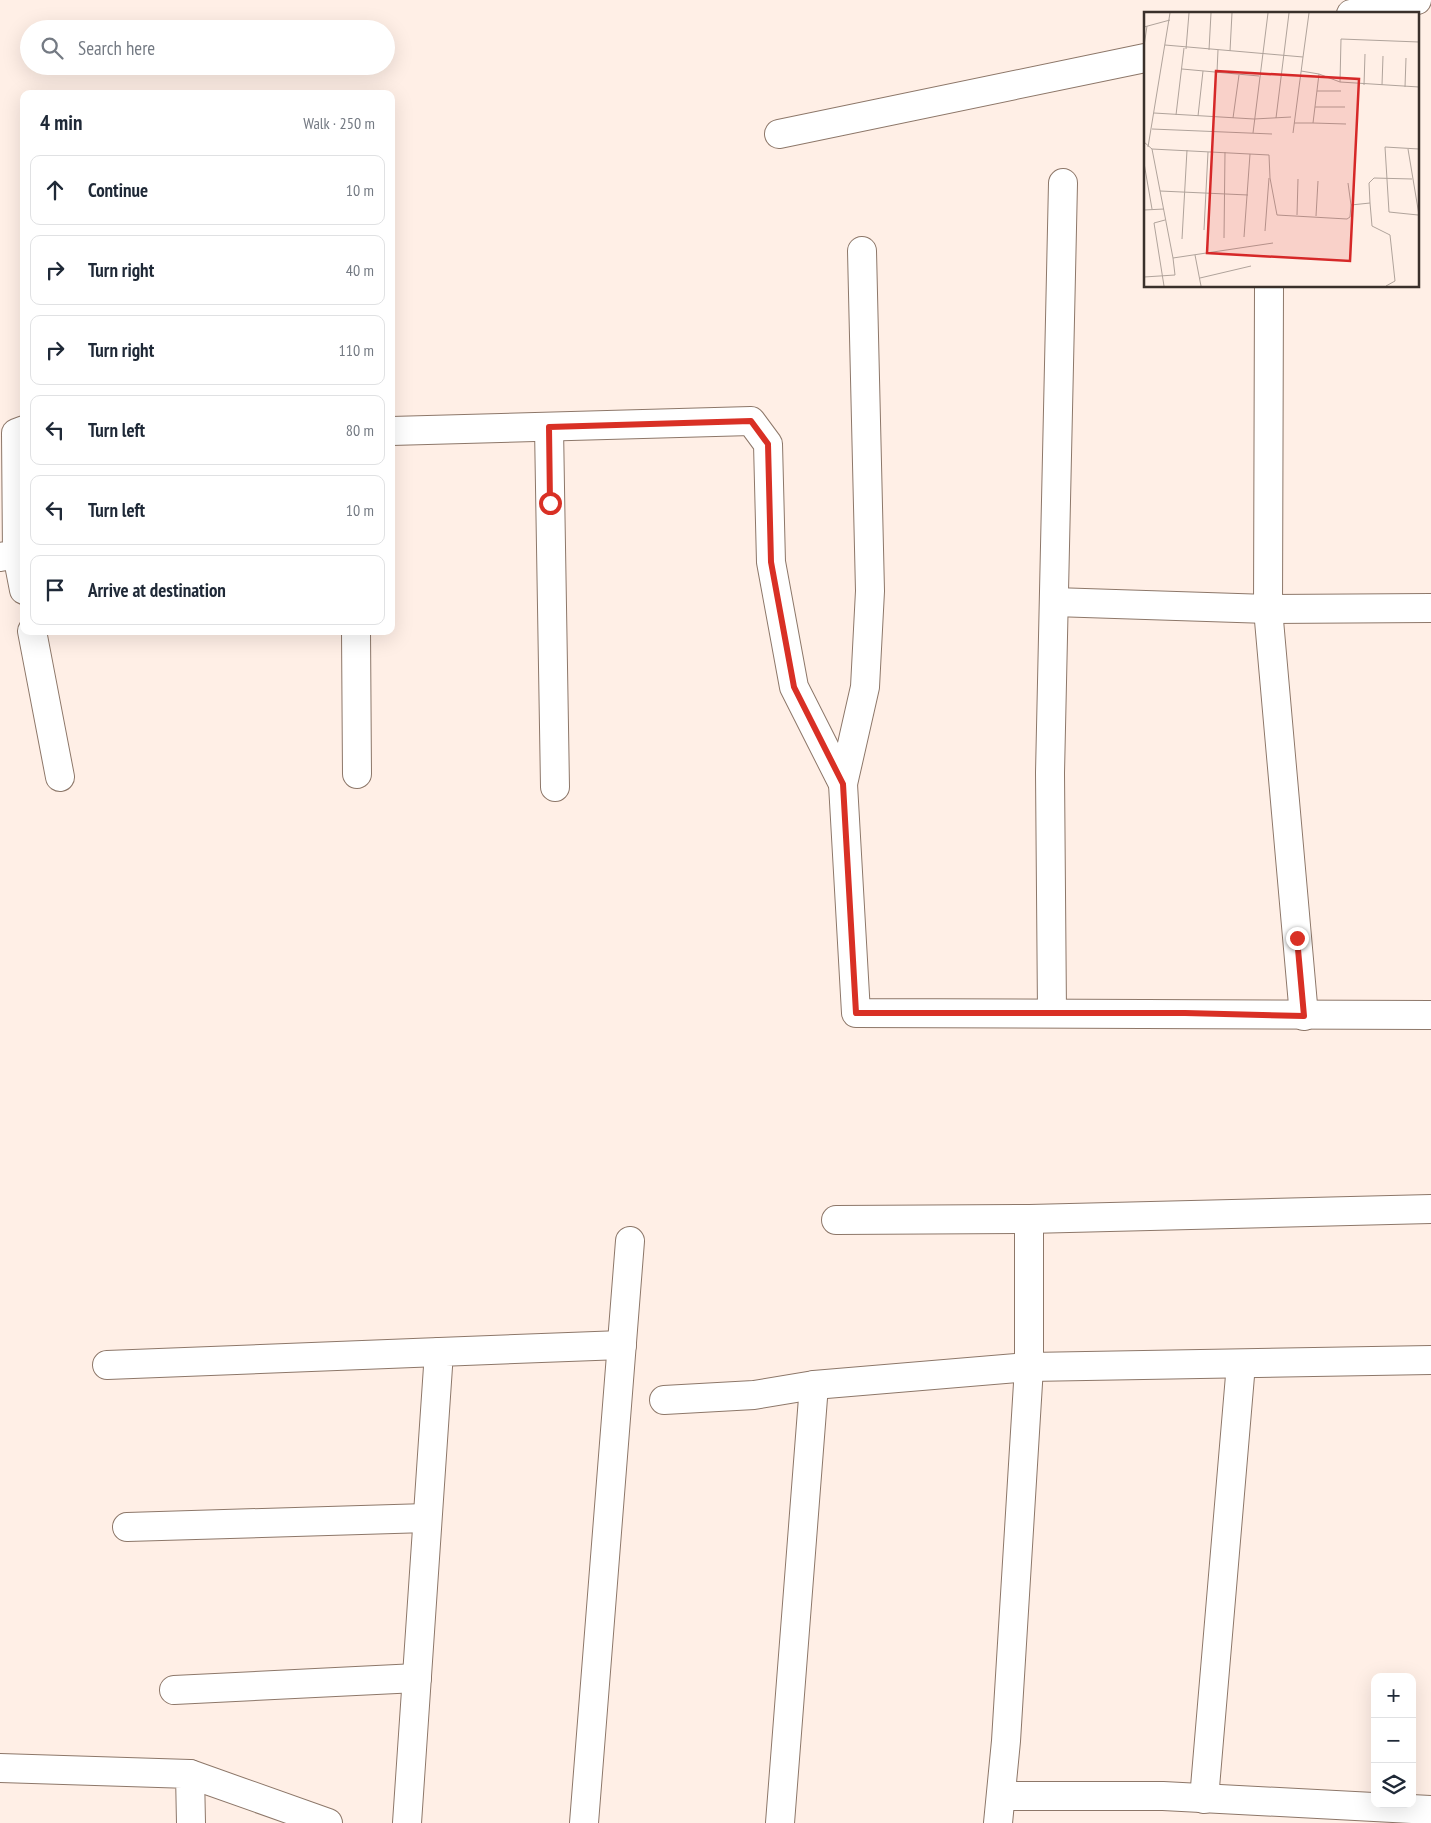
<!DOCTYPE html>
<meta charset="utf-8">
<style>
body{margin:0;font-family:"PT Sans Narrow",sans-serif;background:#f6f6f7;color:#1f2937}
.controls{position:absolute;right:15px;bottom:15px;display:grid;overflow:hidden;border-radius:10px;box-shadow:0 5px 20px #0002}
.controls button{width:45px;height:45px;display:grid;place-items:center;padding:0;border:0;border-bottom:1px solid #e0e1e3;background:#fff;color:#1f2937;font:25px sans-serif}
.stop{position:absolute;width:15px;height:15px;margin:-11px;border:4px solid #d93025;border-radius:50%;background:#fff}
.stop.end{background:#d93025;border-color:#fff;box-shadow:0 1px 5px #0008}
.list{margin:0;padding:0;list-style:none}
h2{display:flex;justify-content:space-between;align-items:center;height:65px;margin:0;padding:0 20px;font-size:21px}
h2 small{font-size:16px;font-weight:400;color:#747a83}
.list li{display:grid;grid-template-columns:32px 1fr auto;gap:15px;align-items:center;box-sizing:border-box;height:70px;margin:0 10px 10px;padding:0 10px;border:1px solid #e0e1e3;border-radius:10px}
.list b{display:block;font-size:19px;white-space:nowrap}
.list em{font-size:16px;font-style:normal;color:#747a83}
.icon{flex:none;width:28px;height:28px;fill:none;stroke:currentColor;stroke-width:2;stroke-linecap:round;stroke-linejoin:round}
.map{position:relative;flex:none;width:1431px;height:1823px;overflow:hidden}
.search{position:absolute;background:#fff;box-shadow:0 5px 20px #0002;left:20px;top:20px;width:375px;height:55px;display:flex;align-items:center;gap:12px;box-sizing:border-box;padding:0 18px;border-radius:28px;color:#747a83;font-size:19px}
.panel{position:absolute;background:#fff;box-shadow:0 5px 20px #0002;left:20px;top:90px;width:375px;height:545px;border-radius:10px}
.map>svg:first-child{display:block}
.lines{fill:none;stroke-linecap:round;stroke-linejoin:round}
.street-casing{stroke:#8d7769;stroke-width:30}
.street{stroke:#fff;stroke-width:28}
.route{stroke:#d93025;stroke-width:6}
.inset-road{fill:none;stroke:#b0a39b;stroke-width:1}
.view{fill:#d62828;fill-opacity:0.15;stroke:#d62828;stroke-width:2.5}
.inset-edge{fill:none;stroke:#3a302b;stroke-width:2.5}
</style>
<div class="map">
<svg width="1431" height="1823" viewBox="0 0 1431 1823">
<rect width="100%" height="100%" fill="#ffefe6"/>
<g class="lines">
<defs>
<g id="street">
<path d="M1351 14 1417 0"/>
<path d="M779 134 1145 58"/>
<path d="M1269 286 1268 609 1304 1016"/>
<path d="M549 427 555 787"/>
<path d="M391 431 751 421 768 444 771 562 794 687 843 784 856 1013 1431 1015"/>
<path d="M17 554 24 590"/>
<path d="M0 557 17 554 16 433 24 430"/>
<path d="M1054 602 1268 609 1431 608"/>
<path d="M32 631 60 777"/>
<path d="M356 631 357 774"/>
<path d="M843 784 865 687 870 591 862 251"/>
<path d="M1052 1013 1050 773 1063 183"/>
<path d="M836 1220 1029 1219 1431 1209"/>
<path d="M107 1365 439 1352"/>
<path d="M664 1400 754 1395 814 1385 1029 1367 1431 1360"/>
<path d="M127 1527 427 1518"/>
<path d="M174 1690 417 1678"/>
<path d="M0 1768 190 1774 191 1823"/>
<path d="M190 1774 328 1823"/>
<path d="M1001 1796H1163L1431 1810"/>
<path d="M1204 1799 1241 1364"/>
<path d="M407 1823 439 1352 622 1345"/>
<path d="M584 1823 630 1241"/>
<path d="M780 1823 814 1385"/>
<path d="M998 1823 1006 1741 1029 1367V1219"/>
</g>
</defs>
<use href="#street" class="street-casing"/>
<use href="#street" class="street"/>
</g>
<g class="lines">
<path class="route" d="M550 503 549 427 751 421 768 444 771 562 794 687 843 784 856 1013H1185L1304 1016 1297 938"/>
</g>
<g transform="translate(1144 12)">
<rect width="275" height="275" fill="#ffefe6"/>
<path class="inset-road" d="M0 15 26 8M275 30 197 27 196 70 275 75M21 33 159 45 165 1M0 34 3 14M42 37 45 1M65 38 67 1M86 39 88 1M38 57 115 64M73 60 74 38M175 62 196 70M220 73 221 42M238 73 239 44M261 75 262 46M173 79H197M171 95H201M10 101 110 107 147 105M32 103 40 36M54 104 59 59M89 106 95 63M132 106 145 1M150 111H169L175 62 157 59M169 111 202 112M8 117 128 122M109 121 124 1M149 121 159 45M0 130 8 137 125 143 126 166 133 203 203 207 206 205 207 193 226 191 228 214 246 223 251 269 242 274M4 135 26 1M8 137 29 246M264 137 275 203M0 151 8 197M204 171 207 193M16 179 104 183M226 191 225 171 230 166 268 167M0 198 20 197M153 203 154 167M274 203 245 200 241 135 275 137M172 204 174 169M60 218 64 140M121 219 125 166M100 225 106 142M80 226 81 140M38 227 43 138M51 243 57 274M0 265 31 263 29 246 129 231M56 266 107 254M20 274 10 211 21 208"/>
<path class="view" d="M72 59 215 67 206 249 63 241Z"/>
<rect width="275" height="275" class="inset-edge"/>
</g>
</svg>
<div class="controls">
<button>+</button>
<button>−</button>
<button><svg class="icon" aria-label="layers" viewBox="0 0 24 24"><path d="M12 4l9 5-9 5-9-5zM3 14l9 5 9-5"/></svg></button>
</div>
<div class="stop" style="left:550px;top:503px"></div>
<div class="stop end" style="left:1297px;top:938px"></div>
<div class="search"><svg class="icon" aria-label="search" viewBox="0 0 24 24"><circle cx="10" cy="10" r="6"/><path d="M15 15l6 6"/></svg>Search here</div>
<section class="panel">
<h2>4 min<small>Walk · 250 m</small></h2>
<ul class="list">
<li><svg class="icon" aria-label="ahead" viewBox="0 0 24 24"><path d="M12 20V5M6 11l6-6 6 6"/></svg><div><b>Continue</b></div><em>10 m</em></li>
<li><svg class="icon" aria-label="right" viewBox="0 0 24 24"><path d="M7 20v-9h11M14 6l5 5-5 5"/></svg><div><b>Turn right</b></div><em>40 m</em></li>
<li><svg class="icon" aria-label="right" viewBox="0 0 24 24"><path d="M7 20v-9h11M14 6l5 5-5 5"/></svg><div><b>Turn right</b></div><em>110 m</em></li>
<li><svg class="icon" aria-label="left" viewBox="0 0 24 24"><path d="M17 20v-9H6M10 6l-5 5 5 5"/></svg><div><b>Turn left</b></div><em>80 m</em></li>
<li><svg class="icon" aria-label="left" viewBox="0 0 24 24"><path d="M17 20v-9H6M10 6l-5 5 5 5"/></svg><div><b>Turn left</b></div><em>10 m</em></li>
<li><svg class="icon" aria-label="arrive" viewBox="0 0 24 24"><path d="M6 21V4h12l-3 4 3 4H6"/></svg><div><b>Arrive at destination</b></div></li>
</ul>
</section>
</div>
